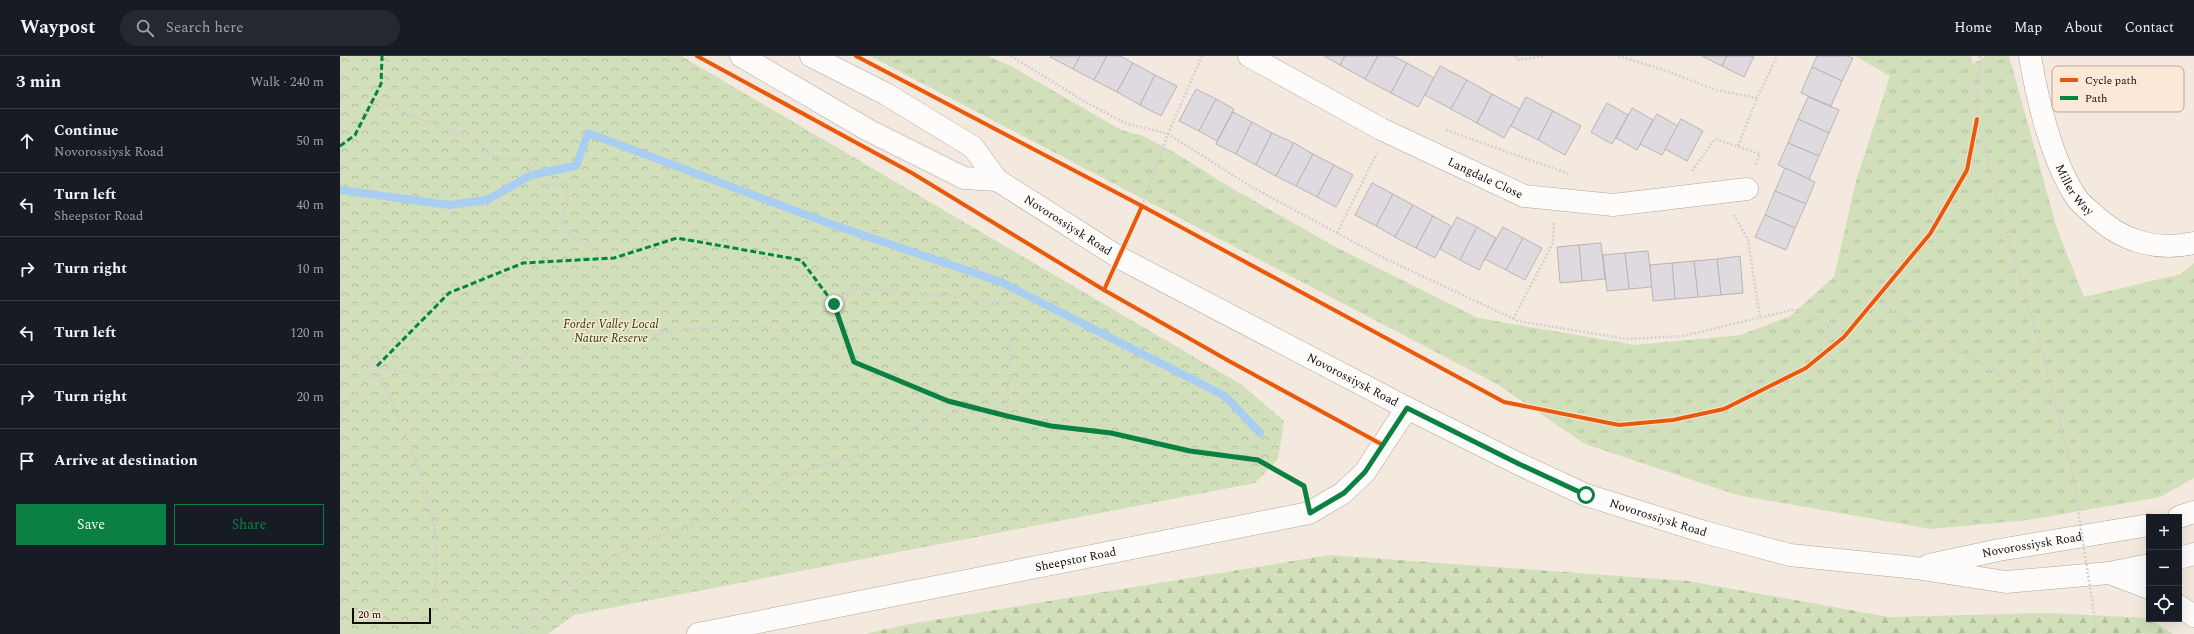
<!DOCTYPE html>
<meta charset="utf-8">
<style>
body{margin:0;font-family:Spectral,serif;background:#242831;color:#f1f3f6}
.controls{position:absolute;right:12px;bottom:12px;display:grid;overflow:hidden;border-radius:0px;box-shadow:0 4px 16px #0002}
.controls button{width:36px;height:36px;display:grid;place-items:center;padding:0;border:0;border-bottom:1px solid #363941;background:#171b24;color:#f1f3f6;font:20px sans-serif}
.scale{position:absolute;left:12px;bottom:10px;width:79px;box-sizing:border-box;padding-left:4px;border:2px solid #120a04;border-top:0;font-size:11px;line-height:14px;white-space:nowrap;color:#120a04;-webkit-text-stroke:3px #fce8d7;paint-order:stroke}
.stop{position:absolute;width:12px;height:12px;margin:-9px;border:3px solid #0b8043;border-radius:50%;background:#fff}
.stop.end{background:#0b8043;border-color:#fff;box-shadow:0 1px 4px #0008}
.list{margin:0;padding:0;list-style:none}
h2{display:flex;justify-content:space-between;align-items:center;height:52px;margin:0;padding:0 16px;font-size:17px}
h2 small{font-size:13px;font-weight:400;color:#9ea1a6}
.list li{display:grid;grid-template-columns:26px 1fr auto;gap:12px;align-items:center;box-sizing:border-box;height:64px;padding:0 16px;border-top:1px solid #363941}
.list b{display:block;font-size:15px;white-space:nowrap}
.list p{margin:0;font-size:13px;white-space:nowrap;color:#9ea1a6}
.list em{font-size:13px;font-style:normal;color:#9ea1a6}
.actions{display:flex;gap:8px;padding:12px 16px}
.actions a{flex:1;padding:9px 0;border:1px solid #0b8043;border-radius:0px;text-align:center;font-size:14px;color:#0b8043}
.actions .main{background:#0b8043;color:#fff}
.icon{flex:none;width:22px;height:22px;fill:none;stroke:currentColor;stroke-width:2;stroke-linecap:round;stroke-linejoin:round}
.map{position:relative;flex:none;width:1854px;height:578px;overflow:hidden}
header{display:flex;align-items:center;gap:24px;box-sizing:border-box;height:56px;padding:0 20px;background:#171b24;border-bottom:1px solid #363941}
header strong{font-size:19px}
nav{display:flex;gap:22px;margin-inline-start:auto;font-size:14px}
.search{width:280px;height:36px;background:#242831;display:flex;align-items:center;gap:10px;box-sizing:border-box;padding:0 14px;border-radius:22px;color:#9ea1a6;font-size:15px}
main{display:flex}
aside{flex:1;background:#171b24}
.map>svg:first-child{display:block}
.grass{fill:url(#grass-tufts)}
.forest{fill:url(#forest-firs)}
.park{fill:url(#park-crowns)}
.lines{fill:none;stroke-linecap:round;stroke-linejoin:round}
.stream{stroke:#aacef1;stroke-width:8}
.building{fill:#dfdae0;stroke:#bab4b5}
.minor-casing{stroke:#aea59d;stroke-width:23}
.tertiary-casing{stroke:#aea59d;stroke-width:23}
.secondary-casing{stroke:#aea59d;stroke-width:23}
.path{stroke:#d4d0ce;stroke-width:2.5;stroke-dasharray:2 2;stroke-linecap:butt}
.minor{stroke:#fdfcfa;stroke-width:22}
.tertiary{stroke:#fdfcfa;stroke-width:22}
.secondary{stroke:#fdfcfa;stroke-width:22}
.path-bridge{stroke:#d4d0ce;stroke-width:2.5;stroke-dasharray:2 2;stroke-linecap:butt}
.quiet{stroke:#00873e;stroke-width:3;stroke-dasharray:6 3;stroke-linecap:butt}
.cycleway-casing{stroke:#fce8d7;stroke-width:6}
.cycleway{stroke:#e8590c;stroke-width:4}
.route{stroke:#0b8043;stroke-width:5}
.labels{text-anchor:middle;stroke-width:3;stroke-linejoin:round;paint-order:stroke}
.street-label{font-size:12px;fill:#120a04;stroke:#fce8d7}
.park-label{font-size:12px;font-style:italic;fill:#203d00;stroke:#fce8d7}
.key{fill:#fce8d7;stroke:#b6a598;stroke-width:1}
.key-label{font-size:11px;fill:#120a04}
</style>
<header>
<strong>Waypost</strong>
<div class="search"><svg class="icon" aria-label="search" viewBox="0 0 24 24"><circle cx="10" cy="10" r="6"/><path d="M15 15l6 6"/></svg>Search here</div>
<nav><a>Home</a><a>Map</a><a>About</a><a>Contact</a></nav>
</header>
<main>
<aside>
<h2>3 min<small>Walk · 240 m</small></h2>
<ul class="list">
<li><svg class="icon" aria-label="ahead" viewBox="0 0 24 24"><path d="M12 20V5M6 11l6-6 6 6"/></svg><div><b>Continue</b><p>Novorossiysk Road</p></div><em>50 m</em></li>
<li><svg class="icon" aria-label="left" viewBox="0 0 24 24"><path d="M17 20v-9H6M10 6l-5 5 5 5"/></svg><div><b>Turn left</b><p>Sheepstor Road</p></div><em>40 m</em></li>
<li><svg class="icon" aria-label="right" viewBox="0 0 24 24"><path d="M7 20v-9h11M14 6l5 5-5 5"/></svg><div><b>Turn right</b></div><em>10 m</em></li>
<li><svg class="icon" aria-label="left" viewBox="0 0 24 24"><path d="M17 20v-9H6M10 6l-5 5 5 5"/></svg><div><b>Turn left</b></div><em>120 m</em></li>
<li><svg class="icon" aria-label="right" viewBox="0 0 24 24"><path d="M7 20v-9h11M14 6l5 5-5 5"/></svg><div><b>Turn right</b></div><em>20 m</em></li>
<li><svg class="icon" aria-label="arrive" viewBox="0 0 24 24"><path d="M6 21V4h12l-3 4 3 4H6"/></svg><div><b>Arrive at destination</b></div></li>
</ul>
<div class="actions"><a class="main">Save</a><a>Share</a></div>
</aside>
<div class="map">
<svg width="1854" height="578" viewBox="0 0 1854 578">
<defs>
<pattern id="grass-tufts" width="24" height="20" patternUnits="userSpaceOnUse"><rect width="24" height="20" fill="#d1dfba"/><path d="M3 7l-1-3M5 7V3M7 7l1-3M15 17l-1-3M17 17v-4M19 17l1-3" fill="none" stroke="#b2be9e"/></pattern>
<pattern id="forest-firs" width="22" height="20" patternUnits="userSpaceOnUse"><rect width="22" height="20" fill="#d1dfba"/><path d="M5 1l3.5 6h-7zM16 11l3.5 6h-7z" fill="#b2be9e"/></pattern>
<pattern id="park-crowns" width="20" height="18" patternUnits="userSpaceOnUse"><rect width="20" height="18" fill="#d1dfba"/><path d="M2 6a3 3 0 1 1 6 0M12 15a3 3 0 1 1 6 0" fill="none" stroke="#b2be9e"/></pattern>
</defs>
<rect width="100%" height="100%" fill="#f4e9df"/>
<path class="grass" d="M530 0H647L669 9 781 74 803 80 832 95 888 130 992 189 1138 262 1295 289 1401 279 1450 260 1494 221 1516 125 1550 20 1515 0H1631L1633 8 1646 0H1669L1717 173 1744 241 1841 218 1854 207V422L1820 441 1688 464 1591 473 1397 439 1245 388 1157 328Z"/>
<path class="forest" d="M989 499 1348 525 1549 561 1708 557 1808 562 1833 578H525L564 569Z"/>
<path class="park" d="M0 0H341L902 329 944 365 938 403 915 427 234 559 208 578H0Z"/>
<g class="lines">
<path class="stream" d="M0 134 109 149 147 144 191 119 236 110 248 77 485 166 661 226 885 340 920 377"/>
</g>
<g class="building">
<path d="M711 0H740L733 13 710 1Z"/>
<path d="M740 0H767L754 24 733 13Z"/>
<path d="M767 0H780L793 7 777 36 754 24Z"/>
<path d="M984 0H1005L1000 9Z"/>
<path d="M1005 0H1038L1025 23 1000 9Z"/>
<path d="M1038 0H1053L1067 7 1051 37 1025 23Z"/>
<path d="M1362 0H1387L1382 10Z"/>
<path d="M1387 0H1414L1404 21 1382 10Z"/>
<path d="M1477 0H1507L1513 2 1502 25 1472 11Z"/>
<path d="M793 7 815 19 800 49 777 36Z"/>
<path d="M1067 7 1094 22 1078 51 1051 37Z"/>
<path d="M1100 10 1127 24 1111 53 1085 39Z"/>
<path d="M1472 11 1502 25 1491 50 1461 37Z"/>
<path d="M815 19 837 30 821 60 800 49Z"/>
<path d="M1127 24 1152 38 1137 67 1111 53Z"/>
<path d="M856 33 876 43 859 75 839 65Z"/>
<path d="M1152 38 1180 53 1164 82 1137 67Z"/>
<path d="M1186 41 1213 55 1198 84 1171 70Z"/>
<path d="M1468 41 1499 54 1489 77 1458 63Z"/>
<path d="M876 43 894 53 877 85 859 75Z"/>
<path d="M1267 47 1288 59 1272 88 1251 76Z"/>
<path d="M1292 52 1313 64 1297 94 1276 82Z"/>
<path d="M1213 55 1241 70 1225 99 1198 84Z"/>
<path d="M893 56 912 66 896 98 876 88Z"/>
<path d="M1317 58 1338 70 1322 99 1300 88Z"/>
<path d="M1341 63 1363 75 1347 105 1325 93Z"/>
<path d="M1458 63 1489 77 1479 100 1448 87Z"/>
<path d="M912 66 932 77 916 109 896 98Z"/>
<path d="M932 77 954 87 936 120 916 109Z"/>
<path d="M954 87 973 98 956 130 936 120Z"/>
<path d="M1448 87 1479 100 1469 123 1438 109Z"/>
<path d="M973 98 994 109 977 141 956 130Z"/>
<path d="M994 109 1013 119 996 151 977 141Z"/>
<path d="M1445 112 1475 126 1466 148 1435 135Z"/>
<path d="M1032 127 1053 138 1036 170 1015 159Z"/>
<path d="M1435 135 1466 148 1455 172 1425 159Z"/>
<path d="M1053 138 1073 149 1055 181 1036 170Z"/>
<path d="M1073 149 1093 160 1076 192 1055 181Z"/>
<path d="M1425 159 1455 172 1446 194 1415 181Z"/>
<path d="M1093 160 1111 170 1095 202 1076 192Z"/>
<path d="M1117 161 1137 171 1120 204 1100 193Z"/>
<path d="M1137 171 1156 182 1139 214 1120 204Z"/>
<path d="M1163 171 1183 182 1166 214 1145 203Z"/>
<path d="M1183 182 1202 192 1185 224 1166 214Z"/>
<path d="M1261 187 1265 223 1242 225 1239 189Z"/>
<path d="M1239 189 1242 225 1220 227 1217 191Z"/>
<path d="M1308 195 1312 231 1289 233 1285 197Z"/>
<path d="M1285 197 1289 233 1267 235 1263 199Z"/>
<path d="M1400 200 1403 237 1381 239 1377 203Z"/>
<path d="M1377 203 1381 239 1358 241 1354 205Z"/>
<path d="M1354 205 1358 241 1335 243 1332 207Z"/>
<path d="M1332 207 1335 243 1313 245 1310 209Z"/>
</g>
<g class="lines">
<defs>
<g id="minor">
<path id="s1" d="M909 0 1041 73 1184 140 1273 149 1407 133"/>
<path d="M1769 517 1809 532"/>
<path d="M1839 550 1854 560"/>
<path id="s2" d="M358 578 969 457 1003 437 1025 416 1067 352"/>
</g>
<g id="tertiary">
<path id="s3" d="M1690 0C1697 43 1712 105 1736 141 1740 147 1746 152 1751 156 1779 184 1815 196 1854 187"/>
</g>
<g id="secondary">
<path d="M401 0 528 74 624 122 657 124"/>
<path id="s4" d="M471 0 546 38 633 91 657 124 780 202 1067 352 1179 408 1246 439 1364 476 1450 499 1576 512 1666 526 1769 517 1809 509"/>
<path d="M1839 461 1854 456"/>
<path d="M1839 502 1854 498"/>
<path id="s5" d="M1589 509 1659 494 1809 469"/>
</g>
</defs>
<use href="#minor" class="minor-casing"/>
<use href="#tertiary" class="tertiary-casing"/>
<use href="#secondary" class="secondary-casing"/>
<g class="path">
<path d="M671 0 742 44 785 67 828 78 910 130 997 177 1046 203 1178 265 1287 283 1343 280 1452 254 1462 255 1504 281"/>
<path d="M1175 0 1179 4 1204 0"/>
<path d="M1278 0 1321 13 1376 34 1417 42 1437 0"/>
<path d="M1640 0 1637 63 1672 198 1697 277 1732 413"/>
<path d="M33 43 77 62 127 80 157 102 186 104 191 110 194 122 202 128 216 130 226 126V136L228 141 221 165 230 170 228 176 230 179 250 190 262 202"/>
<path d="M1106 74 1229 118"/>
<path d="M1398 90 1417 42"/>
<path d="M1352 115 1375 83 1420 98 1415 110"/>
<path d="M802 150 828 78 862 0"/>
<path d="M1394 159 1408 184 1420 262"/>
<path d="M997 177 1037 97"/>
<path d="M1535 244 1717 352"/>
<path d="M1173 263 1213 187 1214 167"/>
<path d="M0 289 37 310 114 327 160 314 208 285 266 288 324 277 364 272 429 271 608 345 711 370 771 377 850 395 918 404 964 432"/>
<path d="M513 306 494 248 510 233 551 234 666 247"/>
<path d="M37 311 76 404 95 472 96 538 125 578"/>
<path d="M0 355 36 311"/>
<path d="M667 360 671 280"/>
<path d="M181 578 214 541 259 508 305 485 357 467 399 444 455 417 518 400 563 376 592 364 636 352"/>
</g>
<use href="#minor" class="minor"/>
<use href="#tertiary" class="tertiary"/>
<use href="#secondary" class="secondary"/>
<path class="path-bridge" d="M1732 413 1757 578"/>
<g class="quiet">
<path d="M0 90 15 79 41 28 42 0"/>
<path d="M37 310 109 237 183 207 274 202 337 182 461 204 494 248"/>
</g>
<defs>
<g id="cycleway">
<path d="M357 0 572 117 764 234"/>
<path d="M516 0 802 150 1164 346 1279 369 1333 364 1384 353 1466 312 1504 281 1590 178 1627 114 1637 63"/>
<path d="M802 150 764 234 889 305 1043 389"/>
</g>
</defs>
<use href="#cycleway" class="cycleway-casing"/>
<use href="#cycleway" class="cycleway"/>
</g>
<g class="lines">
<path class="route" d="M494 248 514 306 608 345 667 360 711 370 771 377 850 395 918 404 964 430 970 457 1004 437 1025 416 1067 352 1179 408 1246 439"/>
</g>
<g class="labels">
<g class="street-label">
<text dy="4" stroke="none"><textPath href="#s1" startOffset="266">Langdale Close</textPath></text>
<text dy="4" stroke="none"><textPath href="#s3" startOffset="142">Miller Way</textPath></text>
<text dy="4" stroke="none"><textPath href="#s4" startOffset="311">Novorossiysk Road</textPath></text>
<text dy="4" stroke="none"><textPath href="#s4" startOffset="635">Novorossiysk Road</textPath></text>
<text dy="4" stroke="none"><textPath href="#s4" startOffset="971">Novorossiysk Road</textPath></text>
<text dy="4" stroke="none"><textPath href="#s5" startOffset="105">Novorossiysk Road</textPath></text>
<text dy="4" stroke="none"><textPath href="#s2" startOffset="385">Sheepstor Road</textPath></text>
</g>
<g class="park-label">
<text x="271" y="272">Forder Valley Local<tspan x="271" dy="14">Nature Reserve</tspan></text>
</g>
</g>
<rect x="1712" y="10" width="132" height="46" rx="6" class="key"/>
<rect x="1720" y="22" width="18" height="4" fill="#e8590c"/>
<rect x="1720" y="40" width="18" height="4" fill="#00873e"/>
<g class="key-label">
<text x="1745" y="28">Cycle path</text>
<text x="1745" y="46">Path</text>
</g>
</svg>
<div class="controls">
<button>+</button>
<button>−</button>
<button><svg class="icon" aria-label="locate" viewBox="0 0 24 24"><circle cx="12" cy="12" r="6"/><path d="M12 2v4M12 18v4M2 12h4M18 12h4"/></svg></button>
</div>
<div class="scale">20 m</div>
<div class="stop" style="left:1246px;top:439px"></div>
<div class="stop end" style="left:494px;top:248px"></div>
</div>
</main>
